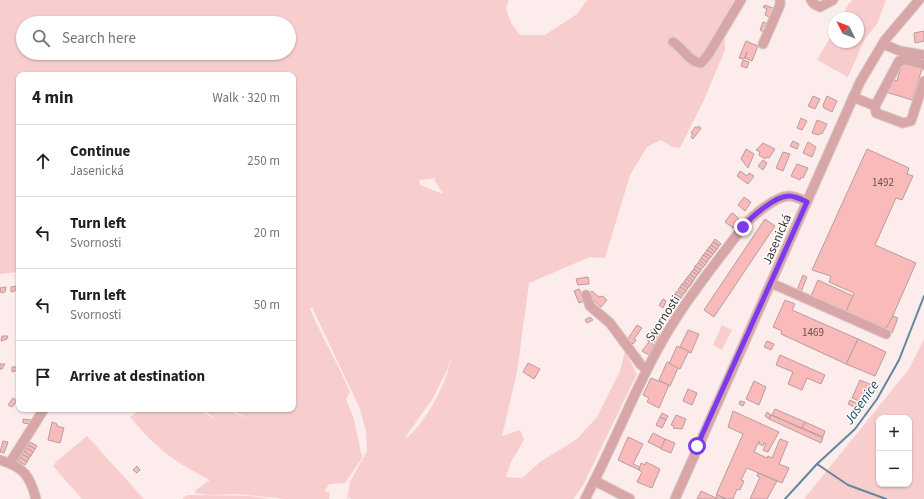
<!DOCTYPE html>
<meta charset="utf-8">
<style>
body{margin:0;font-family:"Source Sans 3",sans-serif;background:#f2f2f2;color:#202124}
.controls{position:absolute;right:12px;bottom:12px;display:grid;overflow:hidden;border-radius:8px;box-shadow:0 1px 3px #0004}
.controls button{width:36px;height:36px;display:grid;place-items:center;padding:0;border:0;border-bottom:1px solid #e0e0e0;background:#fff;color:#202124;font:20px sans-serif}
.compass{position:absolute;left:828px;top:12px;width:36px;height:36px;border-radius:50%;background:#fff;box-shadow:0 1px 3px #0004;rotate:312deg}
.stop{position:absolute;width:12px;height:12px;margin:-9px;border:3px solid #7c3aed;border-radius:50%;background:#fff}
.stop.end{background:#7c3aed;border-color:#fff;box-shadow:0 1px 4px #0008}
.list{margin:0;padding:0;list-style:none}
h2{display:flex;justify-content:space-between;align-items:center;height:52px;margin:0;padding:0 16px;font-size:17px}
h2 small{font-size:13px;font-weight:400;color:#757577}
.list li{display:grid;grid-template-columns:26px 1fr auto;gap:12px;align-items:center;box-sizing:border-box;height:72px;padding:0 16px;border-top:1px solid #e0e0e0}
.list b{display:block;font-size:15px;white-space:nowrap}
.list p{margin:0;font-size:13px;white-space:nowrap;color:#757577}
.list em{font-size:13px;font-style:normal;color:#757577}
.icon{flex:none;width:22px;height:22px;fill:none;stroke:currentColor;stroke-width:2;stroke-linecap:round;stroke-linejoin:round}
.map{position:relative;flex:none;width:924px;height:499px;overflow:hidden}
.search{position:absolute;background:#fff;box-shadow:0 1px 3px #0004;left:16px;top:16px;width:280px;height:44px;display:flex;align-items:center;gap:10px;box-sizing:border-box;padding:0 14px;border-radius:22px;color:#757577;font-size:15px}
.panel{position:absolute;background:#fff;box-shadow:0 1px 3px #0004;left:16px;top:72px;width:280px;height:340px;border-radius:8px}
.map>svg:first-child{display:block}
.green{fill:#f7cecd;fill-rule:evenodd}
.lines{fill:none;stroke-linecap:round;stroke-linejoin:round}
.stream{stroke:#62869b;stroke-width:2}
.building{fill:#fababa;stroke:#b79e9e}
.minor-casing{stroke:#d9caca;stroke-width:11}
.minor{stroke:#d8a6a6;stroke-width:9}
.route{stroke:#7c3aed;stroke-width:5}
.labels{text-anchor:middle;stroke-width:3;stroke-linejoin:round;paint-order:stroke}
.number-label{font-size:11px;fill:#6b5352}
.street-label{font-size:13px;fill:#3b3130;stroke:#fff}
.water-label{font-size:14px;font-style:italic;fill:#1d4b61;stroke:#fff}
</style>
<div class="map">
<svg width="924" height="499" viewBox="0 0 924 499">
<rect width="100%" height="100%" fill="#fcecec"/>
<g class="green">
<path d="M0 0H509L506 8 511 23 520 35H545L577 14 587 0H734L724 20 725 50 704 100 680 148 672 147 661 140 647 147 630 175 605 258 590 257 529 283 517 372 502 436 520 430 524 440 511 462 506 477 522 478 540 462 577 439 597 417 620 371 625 351 637 374 583 485 573 499H351L350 497 347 499 350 482 367 451 366 431 360 409 312 307 310 309C322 337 338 364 350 392L346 399 354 419 362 458 345 483 329 484 325 491 330 493 329 499H286L235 494 208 495 195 493 196 490 210 480C173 461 157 449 130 417L142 409H198L218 421 202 409H224L246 418 230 409H293V75H19V272L0 274ZM23 23H289V53H23ZM437 178 434 179 443 194 420 185 419 180ZM451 356C450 378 423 429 404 439L433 398 448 368Z"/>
<path d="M853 0H886L877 24 865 39 848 77 817 60 834 31V42H858V18H841L849 3Z"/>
<path d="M722 325 732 330 722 350 713 345Z"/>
<path d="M924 339V499H804L909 369ZM879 418H909V484H879Z"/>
<path d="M87 436 144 499H82L53 466 57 461Z"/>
<path d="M187 495 250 496 271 499H182Z"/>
</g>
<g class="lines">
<g class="stream">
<path d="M817 464 848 485 886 499"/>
<path d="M785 499 817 464 855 429 877 399 899 360 924 296"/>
</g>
</g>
<g class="building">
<path d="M765 5 775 9 771 18 765 15 767 9 763 7Z"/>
<path d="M763 22 768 24 765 33 760 30Z"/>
<path d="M924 31V41L915 43 914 33Z"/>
<path d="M746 41 758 46 752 61 745 58 747 52 744 59 739 58Z"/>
<path d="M743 60 749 62 747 68 741 66Z"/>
<path d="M902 63 922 69 912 100 886 92 890 79 897 81Z"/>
<path d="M813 96 820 99 815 109 808 106Z"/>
<path d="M827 96 837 101 832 112 824 108 823 105Z"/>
<path d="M801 118 807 121 802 130 797 128Z"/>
<path d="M817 120 827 124 822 134 820 133 819 135 812 133Z"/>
<path d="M698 126 701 128 693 139 691 137 693 134 691 133 695 127 697 128Z"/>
<path d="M793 141 799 144 797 149 790 146Z"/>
<path d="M808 142 816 147 812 157 803 153Z"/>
<path d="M763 143 775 149 769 158 766 157 765 159 759 155 760 152 756 150Z"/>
<path d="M746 149 754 154 748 168 741 159Z"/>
<path d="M867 149 909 168 907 174 913 176 902 200 896 198 875 245 916 263 887 329 846 311 854 293 829 282 831 276 812 270Z"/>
<path d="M783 152 790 154 783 171 776 168Z"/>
<path d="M763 160 767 163 763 170 758 166Z"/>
<path d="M797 164 808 168 803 178 801 177 800 180 791 176Z"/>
<path d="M740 171 747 176 749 173 754 176 748 184 737 176Z"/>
<path d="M744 197 751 202 745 211 738 205Z"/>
<path d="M733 213 739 219 733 228 725 222 731 214Z"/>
<path d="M765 219 775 226 714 317 704 310Z"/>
<path d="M715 239 721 244 719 246 713 242Z"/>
<path d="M713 242 719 246 717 249 711 245Z"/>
<path d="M711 245 717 249 715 252 709 247Z"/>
<path d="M709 247 715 252 713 254 707 250Z"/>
<path d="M707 250 713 254 711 257 705 253Z"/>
<path d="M705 253 711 257 709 259 703 255Z"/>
<path d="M703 255 709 259 707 262 701 258Z"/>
<path d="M701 258 707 262 705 265 700 260Z"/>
<path d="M700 260 705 265 703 267 698 263Z"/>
<path d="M698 263 703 267 701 270 695 266Z"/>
<path d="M695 266 701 270 699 273 694 269Z"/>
<path d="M694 269 699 273 697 275 692 271Z"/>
<path d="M692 271 697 275 695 278 690 274Z"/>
<path d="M690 274 695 278 693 281 688 276Z"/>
<path d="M803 275 807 277 801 292 797 290Z"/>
<path d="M688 276 693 281 692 283 686 279Z"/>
<path d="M588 277 589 284 578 285 576 279Z"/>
<path d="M686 279 692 283 690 286 684 282Z"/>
<path d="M818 280 853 296 846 311 811 296Z"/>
<path d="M684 282 690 286 688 288 682 284Z"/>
<path d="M682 284 688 288 686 291 680 287Z"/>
<path d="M17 286 15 291 11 292V287Z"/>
<path d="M6 287 5 292 1 293 0 288Z"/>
<path d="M680 287 686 291 684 294 678 290Z"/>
<path d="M579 289 585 301 579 303 574 291Z"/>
<path d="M592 291 599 297 603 296 607 300 601 307 588 295Z"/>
<path d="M677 291 683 295 681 298 675 294Z"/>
<path d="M675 294 681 298 679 300 673 296Z"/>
<path d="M673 296 679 300 677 303 671 299Z"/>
<path d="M663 299 666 301 663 308 659 305Z"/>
<path d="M671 299 677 303 675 306 669 302Z"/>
<path d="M785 300 795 304 792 310 858 339 846 364 781 334 782 331 773 327Z"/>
<path d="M893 316 898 318 892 333 885 330Z"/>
<path d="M590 317 593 320 587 323 585 320Z"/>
<path d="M637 325 642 328 634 339 636 340 633 344 627 340Z"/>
<path d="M651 330 661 335 657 343 653 341 652 344 654 345 649 355 642 351 649 342 646 338Z"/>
<path d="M688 330 699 334 691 353 680 347Z"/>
<path d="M2 336H8L7 339 1 341Z"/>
<path d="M858 339 886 352 875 376 846 364Z"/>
<path d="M767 341 774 344 771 350 764 347Z"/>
<path d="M677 346 689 351 680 369 669 364Z"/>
<path d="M780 355 825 375 821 384 807 378 802 390 788 384 793 372 776 365Z"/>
<path d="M667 362 678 368 670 386 659 380Z"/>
<path d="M528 363 540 369 534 379 523 372Z"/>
<path d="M0 364H5L2 369H0Z"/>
<path d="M12 367H18V370L12 372Z"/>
<path d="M651 378 669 385 659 408 647 402 649 398 643 395Z"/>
<path d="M860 380 872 385 864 403 852 398Z"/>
<path d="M754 381 766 387 759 405 746 399Z"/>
<path d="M688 389 697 393 692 405 683 401Z"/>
<path d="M13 398 17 401 12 407 8 405Z"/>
<path d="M850 400 858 404 856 408 848 404Z"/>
<path d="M740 401 745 402 743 406 739 404Z"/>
<path d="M775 409 805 422 802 428 772 415Z"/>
<path d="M733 411 779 432 768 452 763 450 766 444 764 443 763 446 759 444V441L754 452 767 458 768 456 772 458 780 439 788 442 779 464 789 468 782 483 747 468 741 480 744 481 740 490 737 489 733 499H727L716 495 743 434 728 427Z"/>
<path d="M767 412 771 415 769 419 765 416Z"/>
<path d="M662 413 668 416 666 420 660 417Z"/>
<path d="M676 415 686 419 682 429 673 428 674 426 671 425Z"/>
<path d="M771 415 823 438 821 443 769 419Z"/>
<path d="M660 417 666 420 662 428 656 425Z"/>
<path d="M23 419 31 420V424L23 423Z"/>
<path d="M52 422 57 424V426L64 428 60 443 48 440Z"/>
<path d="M805 422 825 431 823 437 802 428Z"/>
<path d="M653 433 665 439 662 449 648 442Z"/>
<path d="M628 437 643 444 633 464 640 467 639 470 618 460Z"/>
<path d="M665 439 675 443 671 453 661 449Z"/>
<path d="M3 441 8 442 4 453 0 452Z"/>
<path d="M30 442 37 446 35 449 28 445Z"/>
<path d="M28 445 35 449 33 452 26 448Z"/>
<path d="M26 448 33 452 31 456 24 451Z"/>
<path d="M24 451 31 456 29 458 22 454Z"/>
<path d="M22 454 29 458 27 462 20 457Z"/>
<path d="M20 457 27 462 25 465 18 461Z"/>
<path d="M646 462 660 469 652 488 637 482 642 472 639 470 641 463 645 465Z"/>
<path d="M137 466 140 470 137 473 133 470Z"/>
<path d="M758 473 777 481 767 499H750L760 477 757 476Z"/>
<path d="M701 491 716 498 717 495 727 499H697Z"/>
</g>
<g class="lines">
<defs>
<g id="minor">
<path d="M811 0 814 4 820 7 833 0"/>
<path d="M673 42C683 48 689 62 701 63L708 55 741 0"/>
<path d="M763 44 780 5V0"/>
<path d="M883 44 900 51 924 55"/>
<path d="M924 65 907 60 899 61 875 106 876 113 903 123 911 121 924 81"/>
<path d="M853 97 875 106"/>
<path d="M771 283 886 334"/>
<path d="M586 295 590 306 610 323 641 365 647 369"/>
<path d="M0 460C24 467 30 476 36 499"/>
<path d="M10 463 44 409"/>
<path d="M595 481 630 499"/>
<path d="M585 499C615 443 637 382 670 328 691 293 718 260 743 227 751 217 775 196 789 196 795 196 801 199 807 202"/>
<path d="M675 499 860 82 885 40 919 0"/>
</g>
</defs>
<use href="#minor" class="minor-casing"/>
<use href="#minor" class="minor"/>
</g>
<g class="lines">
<path class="route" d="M697 446 807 202C801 199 795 196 789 196 775 196 751 217 743 227"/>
</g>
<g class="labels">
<g class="number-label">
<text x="883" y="186">1492</text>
<text x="813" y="336">1469</text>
</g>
<g class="street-label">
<text transform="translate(776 239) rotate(-66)" y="5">Jasenická</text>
<text transform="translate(662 318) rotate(-57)" y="5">Svornosti</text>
</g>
<g class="water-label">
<text transform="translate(861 402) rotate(-55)" y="5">Jasenice</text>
</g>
</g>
</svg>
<div class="controls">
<button>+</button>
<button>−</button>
</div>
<svg class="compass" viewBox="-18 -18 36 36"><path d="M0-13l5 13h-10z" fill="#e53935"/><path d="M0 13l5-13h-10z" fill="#757577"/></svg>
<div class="stop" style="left:697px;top:446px"></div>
<div class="stop end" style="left:743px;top:227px"></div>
<div class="search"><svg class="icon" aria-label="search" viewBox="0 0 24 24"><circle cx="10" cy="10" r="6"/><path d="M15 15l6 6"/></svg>Search here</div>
<section class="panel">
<h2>4 min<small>Walk · 320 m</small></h2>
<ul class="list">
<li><svg class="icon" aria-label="ahead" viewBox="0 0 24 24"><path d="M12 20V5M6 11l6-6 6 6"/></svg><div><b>Continue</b><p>Jasenická</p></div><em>250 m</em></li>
<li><svg class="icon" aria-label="left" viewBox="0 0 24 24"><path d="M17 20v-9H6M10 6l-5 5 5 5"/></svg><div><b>Turn left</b><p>Svornosti</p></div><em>20 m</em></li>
<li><svg class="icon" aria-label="left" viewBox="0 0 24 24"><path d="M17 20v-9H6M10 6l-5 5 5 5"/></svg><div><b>Turn left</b><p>Svornosti</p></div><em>50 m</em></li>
<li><svg class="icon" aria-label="arrive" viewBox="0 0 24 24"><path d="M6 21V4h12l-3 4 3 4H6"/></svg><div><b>Arrive at destination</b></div></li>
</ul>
</section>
</div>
